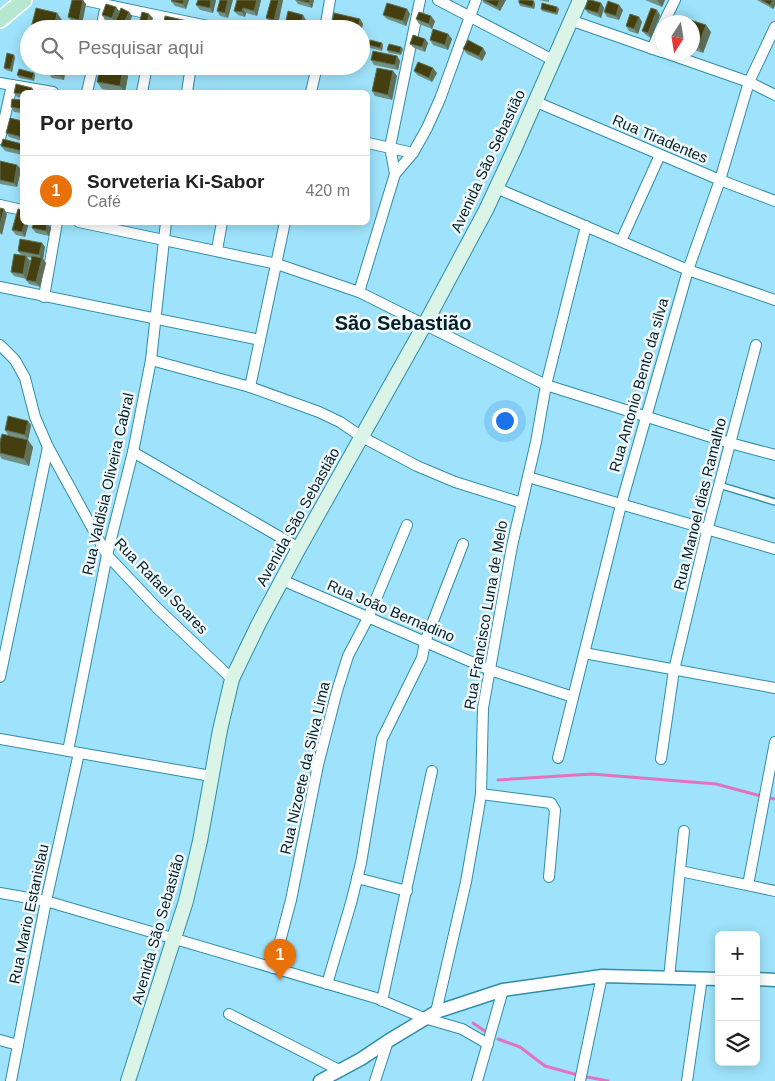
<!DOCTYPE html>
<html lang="pt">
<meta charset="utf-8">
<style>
body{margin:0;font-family:Arial,sans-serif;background:#f6f6f6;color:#222}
.controls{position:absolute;right:15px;bottom:15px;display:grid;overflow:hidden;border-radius:8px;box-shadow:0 2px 12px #0003}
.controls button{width:45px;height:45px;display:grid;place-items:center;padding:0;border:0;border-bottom:1px solid #e0e0e0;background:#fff;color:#222;font:25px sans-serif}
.compass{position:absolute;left:655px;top:15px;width:45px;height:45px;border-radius:50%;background:#fff;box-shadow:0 2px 12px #0003;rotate:192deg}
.you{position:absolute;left:504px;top:420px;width:18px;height:18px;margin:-12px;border:4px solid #fff;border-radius:50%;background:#1a73e8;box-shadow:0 0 0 8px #1a73e833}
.badge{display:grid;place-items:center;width:32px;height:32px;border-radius:50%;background:#a54111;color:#fff;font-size:16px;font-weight:700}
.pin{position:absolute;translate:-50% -41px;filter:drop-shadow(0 1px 2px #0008)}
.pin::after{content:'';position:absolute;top:26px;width:18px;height:15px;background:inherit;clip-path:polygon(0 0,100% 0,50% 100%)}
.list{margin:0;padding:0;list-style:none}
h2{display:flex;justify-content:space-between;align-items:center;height:65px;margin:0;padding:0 20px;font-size:21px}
h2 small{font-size:16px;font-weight:400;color:#767676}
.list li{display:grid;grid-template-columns:32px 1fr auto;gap:15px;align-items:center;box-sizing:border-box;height:70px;padding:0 20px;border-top:1px solid #e0e0e0}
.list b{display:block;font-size:19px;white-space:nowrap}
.list p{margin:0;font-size:16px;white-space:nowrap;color:#767676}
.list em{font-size:16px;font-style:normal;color:#767676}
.icon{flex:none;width:28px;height:28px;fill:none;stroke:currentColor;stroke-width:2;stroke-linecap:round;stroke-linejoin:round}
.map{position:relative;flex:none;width:775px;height:1081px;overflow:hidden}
.search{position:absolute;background:#fff;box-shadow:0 2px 12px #0003;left:20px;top:20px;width:350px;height:55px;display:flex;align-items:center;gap:12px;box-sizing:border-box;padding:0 18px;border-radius:28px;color:#767676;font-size:19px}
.panel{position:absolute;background:#fff;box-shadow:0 2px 12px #0003;left:20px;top:90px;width:350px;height:135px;border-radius:8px}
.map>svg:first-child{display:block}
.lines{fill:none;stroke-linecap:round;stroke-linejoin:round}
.stream{stroke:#e373be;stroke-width:3}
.service-casing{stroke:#2f8da9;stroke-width:8}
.minor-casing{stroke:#2f8da9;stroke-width:12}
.tertiary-casing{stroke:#2f8da9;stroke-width:15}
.secondary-casing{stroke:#2f8da9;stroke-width:16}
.primary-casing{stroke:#fff;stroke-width:18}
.service{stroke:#fff;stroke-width:5}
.minor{stroke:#fff;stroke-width:10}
.tertiary{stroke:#fff;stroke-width:12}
.secondary{stroke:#daf4e7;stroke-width:14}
.primary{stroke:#b5e8cf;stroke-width:15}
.wall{fill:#729185}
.shaded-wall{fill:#607056}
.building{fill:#453f0f;stroke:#607056}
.labels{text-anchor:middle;stroke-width:5;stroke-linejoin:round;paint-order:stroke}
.street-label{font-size:15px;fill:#021e27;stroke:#f1f9fc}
.district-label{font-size:20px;font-weight:bold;fill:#021e27;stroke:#f1f9fc}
</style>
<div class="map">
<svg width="775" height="1081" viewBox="0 0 775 1081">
<rect width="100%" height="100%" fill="#9ee3fb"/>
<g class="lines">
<g class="stream">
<path d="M498 780 592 774 716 784 761 796"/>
<path d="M770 798 775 799"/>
<path d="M473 1023 489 1034"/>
<path d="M498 1039 520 1047 545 1066 578 1075"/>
<path d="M587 1077 608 1081"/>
</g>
<defs>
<path id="service" d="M719 485 775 502"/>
<g id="minor">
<path d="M84 0 222 29"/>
<path d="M438 0 553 60"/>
<path d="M570 20 662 52"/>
<path d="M664 22 675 0"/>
<path d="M101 29 106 5"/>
<path d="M154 29 157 16"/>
<path d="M325 29 330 0"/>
<path d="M652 49 662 26"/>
<path d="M663 52 749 82 775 95"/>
<path d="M0 83 53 92"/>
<path d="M87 92 93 66"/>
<path d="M142 92 147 66"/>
<path d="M187 92 191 66"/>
<path d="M311 92 317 66"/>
<path d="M534 101 720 180 775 201"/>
<path d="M0 139 12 85"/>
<path d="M368 143 413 153"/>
<path d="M395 174 390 147 420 0"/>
<path d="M496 188 688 270 775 300"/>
<path d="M0 205 22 210"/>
<path d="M79 222 277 264 359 292 546 385 730 443 775 455"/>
<path d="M621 241 660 155"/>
<path d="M217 250 222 222"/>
<path d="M0 287 260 340"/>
<path d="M359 292 395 174 413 153 427 128 440 99 476 0"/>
<path d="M44 297 57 222"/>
<path d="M0 345 15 360 25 378 35 417 48 447 107 555 157 608 232 679"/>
<path d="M151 360 250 387 319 412 340 422 362 437 417 466 455 482 522 503"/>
<path d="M250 387 285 222"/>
<path d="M133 452 299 548"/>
<path d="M528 477 775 549"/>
<path d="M282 580 490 670 573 697"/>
<path d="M584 653 775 688"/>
<path d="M0 677 48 447"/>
<path d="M0 739 211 776"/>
<path d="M68 751 107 555 133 452 151 360 166 222"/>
<path d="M558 758 621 505 688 270 720 180 749 82 775 27"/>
<path d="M661 759 674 670 707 531 756 345"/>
<path d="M481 794 551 803 555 810 549 877"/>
<path d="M680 871 775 891"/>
<path d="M357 878 407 891"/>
<path d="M748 885 775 742"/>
<path d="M0 893 46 901 376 998 424 1018 462 1029 488 1044"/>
<path d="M273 968 291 900 318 765 337 691 348 656 368 618 407 525"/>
<path d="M669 978 684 831"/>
<path d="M327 984 351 903 361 863 382 739 422 658 425 642 463 544"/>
<path d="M382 1001 432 771"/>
<path d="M436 1012 466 882 478 813 481 794 483 708 512 546 536 442 546 385 586 226"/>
<path d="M229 1014 341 1071"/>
<path d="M0 1040 18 1045"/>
<path d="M11 1081 46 901 79 753"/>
<path d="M375 1081 388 1041"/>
<path d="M477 1081 503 990"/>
<path d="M580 1081 602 976"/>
<path d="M687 1081 702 978"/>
</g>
<g id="tertiary">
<path d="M756 979 775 980"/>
<path d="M320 1081 361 1059 388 1041 436 1012 503 990 602 976 719 979"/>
</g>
<path id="secondary" d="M128 1081 186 901 200 841 220 730 232 679 258 625 299 548 425 324 486 210 514 150 580 0"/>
<path id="primary" d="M0 20 24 0"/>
</defs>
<use href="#service" class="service-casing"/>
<use href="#minor" class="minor-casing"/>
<use href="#tertiary" class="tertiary-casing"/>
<use href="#secondary" class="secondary-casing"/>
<use href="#primary" class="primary-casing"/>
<use href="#service" class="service"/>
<use href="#minor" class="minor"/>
<use href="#tertiary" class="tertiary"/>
<use href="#secondary" class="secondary"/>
<use href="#primary" class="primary"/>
</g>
<g class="wall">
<path d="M172 0H189L186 9 175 6 171 1Z"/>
<path d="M216 0 213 13 200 10 196 5Z"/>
<path d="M220 0 228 18 220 16 217 11Z"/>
<path d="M261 0 257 16 246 13 245 17 238 15 234 11Z"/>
<path d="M271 0H283L278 24 270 22 266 18Z"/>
<path d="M295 0H314L312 8 298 4Z"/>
<path d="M482 0H506L500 11 484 3Z"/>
<path d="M539 0H549V2Z"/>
<path d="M645 0H665L662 7Z"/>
<path d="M757 0H775V6L773 9Z"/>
<path d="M519 3 535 4 534 9 520 6Z"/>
<path d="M601 3 604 8 601 18 588 13 585 9Z"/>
<path d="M86 4 82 24 72 22 68 17Z"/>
<path d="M116 7 119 11 117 17 129 12 132 16 127 29H123L118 27 115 23 105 20 102 15Z"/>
<path d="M557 7 559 9 557 15 542 11 541 9Z"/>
<path d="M407 9 410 14 406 26 387 19 383 15Z"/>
<path d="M623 10 619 20 607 17 604 12Z"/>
<path d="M660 15 651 38 646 35 642 31Z"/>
<path d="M639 17 642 22 638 34 629 31 626 26Z"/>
<path d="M360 19 363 24 361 32V29H342L335 27 332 22Z"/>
<path d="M416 19 435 21 432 29 419 24Z"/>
<path d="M306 20 304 29H288L285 25Z"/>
<path d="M692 22 711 32 703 53 692 49Z"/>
<path d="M448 34 452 39 448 50 433 45 430 40Z"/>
<path d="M425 39 428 43 425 52 414 48 410 44Z"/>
<path d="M369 45H383L382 51 370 48Z"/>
<path d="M401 47 403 49 401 55 389 53 387 50Z"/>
<path d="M483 48 486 53 482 61 467 54 463 49Z"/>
<path d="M397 56 400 61 398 70 374 65 371 60Z"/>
<path d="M15 57 12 72 6 70 4 68Z"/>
<path d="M32 66H47L45 73 35 70Z"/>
<path d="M66 66 64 80 52 78 49 74Z"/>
<path d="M72 66H89L87 72 74 69Z"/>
<path d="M288 66H305V69Z"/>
<path d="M323 66H352V71L324 68Z"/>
<path d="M393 71 397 76 392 100 375 96 372 91Z"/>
<path d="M414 71 437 73 432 82 417 75Z"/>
<path d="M17 75H35L34 81 19 78Z"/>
<path d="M128 76 125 92H120L102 89 97 82Z"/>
<path d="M22 92V98L17 97 14 93 35 92Z"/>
<path d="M22 100V113L14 112 11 107Z"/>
<path d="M22 121V141L9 137 6 133Z"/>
<path d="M22 144V155L5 151 1 146Z"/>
<path d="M0 161 21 169 17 187 0 184Z"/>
<path d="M22 222H29L25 237 16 235 12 230Z"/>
<path d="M47 223 51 228 49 236 36 233 32 228Z"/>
<path d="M42 243 45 247 43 259 46 263 40 287 29 284 26 280 32 258 27 257 30 261 26 279 14 276 11 272 21 255 18 251Z"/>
<path d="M28 421 31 425 28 440 8 435 5 430Z"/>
<path d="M0 441 33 447 29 466 2 459 0 456Z"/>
</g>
<g class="shaded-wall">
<path d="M83 0 86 4 82 24 79 20Z"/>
<path d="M184 0H189L186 9 183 4Z"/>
<path d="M211 0H216L213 13 210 8Z"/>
<path d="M228 0H233L228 18 225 13Z"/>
<path d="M257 0H261L257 16 254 11Z"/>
<path d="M279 0H283L278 24 274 20Z"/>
<path d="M310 0H314L312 8 309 3Z"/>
<path d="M500 0H506L500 11 497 7Z"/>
<path d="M657 0H665L662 7Z"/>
<path d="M773 0H775V6L773 9 770 5Z"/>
<path d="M534 1 535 4 534 9 532 7Z"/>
<path d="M601 3 604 8 601 18 598 13Z"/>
<path d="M619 5 623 10 619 20 616 16Z"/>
<path d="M116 7 119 11 115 23 112 18Z"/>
<path d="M557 7 559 9 557 15 556 13Z"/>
<path d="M243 8 246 13 245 17 242 12Z"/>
<path d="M407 9 410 14 406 26 403 21Z"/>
<path d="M657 10 660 15 651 38 648 33Z"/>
<path d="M129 12 132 16 127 29H126L123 25Z"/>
<path d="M57 13 62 20 60 29H54Z"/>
<path d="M149 14 153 18 150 29H145Z"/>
<path d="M303 15 306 20 304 29H300Z"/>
<path d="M431 16 435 21 432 29 429 24Z"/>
<path d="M639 17 642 22 638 34 634 29Z"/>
<path d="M360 19 363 24 361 32V29H358Z"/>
<path d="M192 22 195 26V29H190Z"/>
<path d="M706 25 711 32 703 53 698 46Z"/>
<path d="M448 34 452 39 448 50 445 45Z"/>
<path d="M425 39 428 43 425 52 422 47Z"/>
<path d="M382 43 383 45 382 51 380 48Z"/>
<path d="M401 47 403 49 401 55 400 53Z"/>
<path d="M483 48 486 53 482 61 479 56Z"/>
<path d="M14 55 15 57 12 72 10 69Z"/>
<path d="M397 56 400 61 398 70 395 65Z"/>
<path d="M43 66H47L45 73 42 68Z"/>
<path d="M62 66H66L64 80 60 76Z"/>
<path d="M87 66H89L87 72 86 70Z"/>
<path d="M348 66H352V71L348 67Z"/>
<path d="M433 68 437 73 432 82 429 78Z"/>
<path d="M123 69 128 76 125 92 120 86Z"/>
<path d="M393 71 397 76 392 100 388 95Z"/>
<path d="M34 73 35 75 34 81 32 79Z"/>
<path d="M32 88 35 92H31Z"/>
<path d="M17 165 21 169 17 187 14 183Z"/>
<path d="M4 209 7 214 2 235 0 233V225Z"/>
<path d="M25 222H29L25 237 22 232Z"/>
<path d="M47 223 51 228 49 236 46 231Z"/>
<path d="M42 243 45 247 43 259 46 263 40 287 36 282 42 259 39 255Z"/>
<path d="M26 256 30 261 26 279 23 274Z"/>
<path d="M28 421 31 425 28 440 25 435Z"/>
<path d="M28 440 33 447 29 466 24 459Z"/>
</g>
<g class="building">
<path d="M72 0H83L79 20 68 17Z"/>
<path d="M172 0H184L183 4 171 1Z"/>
<path d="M198 0H211L210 8 196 5Z"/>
<path d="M220 0H228L225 13 217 11Z"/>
<path d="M237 0H257L254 11 243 8 242 12 234 11Z"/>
<path d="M271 0H279L274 20 266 18Z"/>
<path d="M297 0H310L309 3Z"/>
<path d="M483 0H500L497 7Z"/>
<path d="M519 0H528L534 1 532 7 519 3Z"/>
<path d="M588 0H591L601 3 598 13 585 9Z"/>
<path d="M761 0H773L770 5Z"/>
<path d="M608 1 619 5 616 16 604 12Z"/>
<path d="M387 3 407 9 403 21 383 15Z"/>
<path d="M542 3 557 7 556 13 541 9Z"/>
<path d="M106 4 116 7 112 18 102 15Z"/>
<path d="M36 8 57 13 54 29H35L31 28Z"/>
<path d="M121 8 129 12 123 25 115 22Z"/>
<path d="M651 8 657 10 648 33 642 31Z"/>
<path d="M288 11 303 15 300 29 285 25Z"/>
<path d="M142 12 149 14 145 29H128L129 25 138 28Z"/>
<path d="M419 12 431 16 429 24 416 19Z"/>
<path d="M334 13 360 19 358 29 332 22Z"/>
<path d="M630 14 639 17 634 29 626 26Z"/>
<path d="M165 16 192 22 190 29H163Z"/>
<path d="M687 19 706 25 698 46 692 44V22H685Z"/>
<path d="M207 25 221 28 220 29H206Z"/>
<path d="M433 29 448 34 445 45 430 40Z"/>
<path d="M413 35 425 39 422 47 410 44Z"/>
<path d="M370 40 382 43 380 48 369 45Z"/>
<path d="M468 40 483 48 479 56 463 49Z"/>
<path d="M389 44 401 47 400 53 387 50Z"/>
<path d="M373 51 397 56 395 65 371 60Z"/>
<path d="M7 53 14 55 10 69 4 68Z"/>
<path d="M418 62 433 68 429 78 414 71Z"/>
<path d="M33 66H43L42 68Z"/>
<path d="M50 66H62L60 76 49 74Z"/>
<path d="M72 66H87L86 70Z"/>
<path d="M100 66H110L123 69 120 86 97 82Z"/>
<path d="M377 68 393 71 388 95 372 91Z"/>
<path d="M19 69 34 73 32 79 17 75Z"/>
<path d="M16 84 32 88 31 92H22V94L14 93Z"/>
<path d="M54 90 62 92H53Z"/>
<path d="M12 99 22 100V109L11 107Z"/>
<path d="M10 118 22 121V137L6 133Z"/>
<path d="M3 139 22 144V151L1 146Z"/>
<path d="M0 161 17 165 14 183 0 180Z"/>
<path d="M0 208 4 209 0 225Z"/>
<path d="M18 209 22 210V222H25L22 232 12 230Z"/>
<path d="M34 222 47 223 46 231 32 228Z"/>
<path d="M20 239 42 243 39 255 18 251Z"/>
<path d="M14 254 26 256 23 274 11 272Z"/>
<path d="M32 256 42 258 36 282 26 280Z"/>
<path d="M8 416 28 421 25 435 5 430Z"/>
<path d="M2 434 28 440 24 459 0 453V441Z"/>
</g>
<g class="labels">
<g class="street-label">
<text transform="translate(660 139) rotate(23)" y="5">Rua Tiradentes</text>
<text transform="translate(488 161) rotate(-65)" y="5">Avenida São Sebastião</text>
<text transform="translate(639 385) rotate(-74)" y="5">Rua Antonio Bento da silva</text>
<text transform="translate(108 484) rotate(-77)" y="5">Rua Valdisia Oliveira Cabral</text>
<text transform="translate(700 504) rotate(-76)" y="5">Rua Manoel dias Ramalho</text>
<text transform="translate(298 517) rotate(-61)" y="5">Avenida São Sebastião</text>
<text transform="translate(161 586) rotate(46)" y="5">Rua Rafael Soares</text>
<text transform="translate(391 611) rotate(23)" y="5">Rua João Bernadino</text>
<text transform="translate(486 615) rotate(-80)" y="5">Rua Francisco Luna de Melo</text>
<text transform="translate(305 768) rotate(-77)" y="5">Rua Nizoete da Silva Lima</text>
<text transform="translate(29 914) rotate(-78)" y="5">Rua Mario Estanislau</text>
<text transform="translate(158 929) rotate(-74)" y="5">Avenida São Sebastião</text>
</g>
<g class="district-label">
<text x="403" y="330">São Sebastião</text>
</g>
</g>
</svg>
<div class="controls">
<button>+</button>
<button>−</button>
<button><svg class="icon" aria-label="layers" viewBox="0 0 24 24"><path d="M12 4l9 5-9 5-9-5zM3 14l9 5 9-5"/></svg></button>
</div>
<svg class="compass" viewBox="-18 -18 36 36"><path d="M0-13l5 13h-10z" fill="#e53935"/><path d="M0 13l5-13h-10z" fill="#767676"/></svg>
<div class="you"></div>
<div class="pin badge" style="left:280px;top:980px;background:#e8710a">1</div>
<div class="search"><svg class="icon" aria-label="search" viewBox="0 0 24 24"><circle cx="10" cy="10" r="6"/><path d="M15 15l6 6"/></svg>Pesquisar aqui</div>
<section class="panel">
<h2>Por perto<small></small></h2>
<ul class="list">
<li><span class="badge" style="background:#e8710a">1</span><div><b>Sorveteria Ki-Sabor</b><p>Café</p></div><em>420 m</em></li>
</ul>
</section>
</div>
